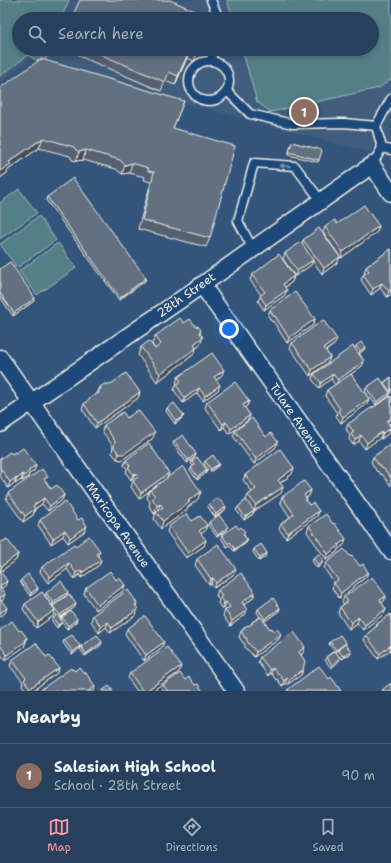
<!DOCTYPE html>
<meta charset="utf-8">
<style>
body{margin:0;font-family:"Shantell Sans",sans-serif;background:#2e4763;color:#f1f3f6}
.you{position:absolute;left:229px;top:329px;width:14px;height:14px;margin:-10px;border:3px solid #fff;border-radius:50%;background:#1a73e8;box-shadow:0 0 0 6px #1a73e833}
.badge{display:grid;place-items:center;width:26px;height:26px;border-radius:50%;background:#ff9aa2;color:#fff;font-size:13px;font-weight:700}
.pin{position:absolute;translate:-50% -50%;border:2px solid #fff;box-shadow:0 1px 4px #0006}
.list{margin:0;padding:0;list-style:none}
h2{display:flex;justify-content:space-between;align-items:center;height:52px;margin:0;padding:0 16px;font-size:17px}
h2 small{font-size:13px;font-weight:400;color:#a4afbc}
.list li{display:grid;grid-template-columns:26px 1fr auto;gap:12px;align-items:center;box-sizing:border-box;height:64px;padding:0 16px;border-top:1px solid #425972}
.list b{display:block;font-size:15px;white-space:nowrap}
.list p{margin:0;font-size:13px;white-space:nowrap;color:#a4afbc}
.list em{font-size:13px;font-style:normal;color:#a4afbc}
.icon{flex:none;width:22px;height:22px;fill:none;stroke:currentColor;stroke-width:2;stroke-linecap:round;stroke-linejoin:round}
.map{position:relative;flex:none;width:391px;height:691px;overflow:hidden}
.search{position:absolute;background:#26405d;box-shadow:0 2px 6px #0003;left:12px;right:12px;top:12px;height:44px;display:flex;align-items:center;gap:10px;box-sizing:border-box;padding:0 14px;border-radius:22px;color:#a4afbc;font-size:15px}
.sheet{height:116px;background:#26405d}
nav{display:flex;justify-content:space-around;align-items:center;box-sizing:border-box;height:56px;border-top:1px solid #425972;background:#26405d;font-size:11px;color:#a4afbc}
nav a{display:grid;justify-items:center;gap:2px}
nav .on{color:#ff9aa2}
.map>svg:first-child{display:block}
.built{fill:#415d7e;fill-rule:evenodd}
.green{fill:#557f86;stroke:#a4b8b7}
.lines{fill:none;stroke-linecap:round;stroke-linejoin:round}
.lane-casing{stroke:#f4f1e8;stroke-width:11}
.street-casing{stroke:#f4f1e8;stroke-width:19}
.lane{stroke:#1f4a7a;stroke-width:8}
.street{stroke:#1f4a7a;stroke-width:16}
.wall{fill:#54606f;stroke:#f4f1e8}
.shaded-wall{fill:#454e5a;stroke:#f4f1e8}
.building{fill:#627081;stroke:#f4f1e8}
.oneway{fill:#748da6}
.labels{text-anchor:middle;stroke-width:3.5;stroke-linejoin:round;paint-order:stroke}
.street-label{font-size:12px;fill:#f4f1e8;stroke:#1f4a7a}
</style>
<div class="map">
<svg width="391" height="691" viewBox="0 0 391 691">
<rect width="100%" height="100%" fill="#33557c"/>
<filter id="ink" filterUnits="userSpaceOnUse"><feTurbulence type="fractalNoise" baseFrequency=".025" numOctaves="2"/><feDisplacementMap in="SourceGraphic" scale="8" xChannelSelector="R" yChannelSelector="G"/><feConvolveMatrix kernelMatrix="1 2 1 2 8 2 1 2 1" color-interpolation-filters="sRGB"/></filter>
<g filter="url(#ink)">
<path class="built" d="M0 0H391V158L44 65 30 59 0 83ZM19 19H372V49H19Z"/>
<g class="green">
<path d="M0 0H69L61 19H19V49H50L44 65 28 55 0 76Z"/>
<path d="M227 0H391V79L379 88 271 112 257 102 242 49H372V19H233Z"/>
<path d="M19 189 37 213 0 239V203Z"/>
<path d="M39 216 56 240 17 268 0 244Z"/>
<path d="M58 243 76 268 37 295 19 271Z"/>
</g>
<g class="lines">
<defs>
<g id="lane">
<path d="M211 0 219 19"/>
<path d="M211 61 213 49"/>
<circle cx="209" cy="81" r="20"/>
<path d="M227 91 250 114 293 124 344 123 376 126"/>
<path d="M382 148 376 126 391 99"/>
<path d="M372 165 382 148 391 150"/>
<path d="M253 249 238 221 254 163 295 166 321 201"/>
</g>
<g id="street">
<path d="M202 285 391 551"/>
<path d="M0 358 236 691"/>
<path d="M0 424 202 285 372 165 391 193"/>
</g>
</defs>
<use href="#lane" class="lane-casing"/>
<use href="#street" class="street-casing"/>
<use href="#lane" class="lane"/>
<use href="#street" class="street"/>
</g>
<g class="wall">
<path d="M70 49H199L194 61 187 58 175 85 165 81 161 91 79 56 80 53Z"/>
<path d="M0 88 184 101 173 128 210 238 206 247 138 229 151 182 144 180 145 177 129 173 122 174 116 169 83 160 76 161 72 160 70 156 39 148 8 170 7 173 0 178Z"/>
<path d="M291 145 319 160 318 162 288 155Z"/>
<path d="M47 197 145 281 119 300 46 200Z"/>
<path d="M325 227 377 232 341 258 323 232Z"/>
<path d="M303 240 338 262 322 274 313 261 311 265 295 276 283 259 285 253 302 244Z"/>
<path d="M391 249V294L387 297 380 288 371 295 361 280 363 275 365 273 364 272 366 267Z"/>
<path d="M0 269 35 298 34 301 13 316 0 297Z"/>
<path d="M252 275 294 276 292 282 285 287V295L264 310 258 301 261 295 250 280Z"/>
<path d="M270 310 315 319 313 325 287 343 273 321 272 322 268 316Z"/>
<path d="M184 323 196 327 201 330 200 333V345L196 348 193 355 157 382 138 355 141 347 155 349 152 344 155 336Z"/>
<path d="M292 343 335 344 326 351 330 357 328 362 310 376 290 348Z"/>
<path d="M356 346 364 350 359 353 364 361 362 366 351 374 369 399 367 404 341 423 336 416 337 413 325 396 327 390 335 385 331 379 319 388 312 379 314 374 355 348Z"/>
<path d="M222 375 216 380 218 390 203 401 197 393 183 403 174 390 176 385 177 384 176 383 178 377Z"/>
<path d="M391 377V392L390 393 389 396 376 405 365 391 366 388 383 383Z"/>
<path d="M111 384 140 392 138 398 95 428 82 409 84 404 97 394 100 387 107 385Z"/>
<path d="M391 396V422L389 424 391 427V428L389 433 381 439 380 438 365 449 359 441 353 445 349 439 350 436 346 429 348 424Z"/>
<path d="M249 401 247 406 245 408 250 415 248 420 229 434 224 427 221 430 205 408 207 402Z"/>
<path d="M167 408 184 416 182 418 175 424 166 411Z"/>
<path d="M127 418 153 438 122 460 117 459 112 453 113 446 102 431 104 425Z"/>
<path d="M235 431 266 437 276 447 254 464 233 436Z"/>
<path d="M174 441 195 457 187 463 173 444Z"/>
<path d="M391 444V486L382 474 381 475 378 471 377 472 371 462 373 457Z"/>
<path d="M16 453 36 465 34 471 29 474 28 477 22 481 21 480 15 484 14 483 8 488 0 476V459L12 454Z"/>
<path d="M126 460 168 477 198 499 188 507 187 510 161 529 154 519 156 512 154 514 149 506 150 502 147 498 149 491 139 499 131 487 133 481 135 480 133 478 131 480 126 473 127 469 124 465Z"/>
<path d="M192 461 207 470 206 473 197 480 190 470 191 468 193 466 191 464Z"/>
<path d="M205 461 219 464 218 466 210 472 204 464Z"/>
<path d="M292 474 280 483 281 493 254 511 253 514 244 520 236 510 238 507 246 500 248 495 252 492 243 480 245 475Z"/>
<path d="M46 481 51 489 64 495 62 500 48 511 42 504 35 509 33 515 23 522 6 498 8 493Z"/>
<path d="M311 490 309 496 306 498 307 499 306 501 309 505 319 511 317 516 286 538 279 529 281 524 290 517 280 502 282 497Z"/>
<path d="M209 504 226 507 225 510 215 517 208 507Z"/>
<path d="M40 520H78L85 531 68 543 63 536 51 544 38 525Z"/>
<path d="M192 521 207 525 205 531 201 533 204 546 186 558 167 532 169 526Z"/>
<path d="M209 522 227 530 217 537 208 525Z"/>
<path d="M333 524 344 545 338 549 337 552 326 559 307 532 309 526Z"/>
<path d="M222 535H244L247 540 246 543 234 551 229 545 227 547 221 538Z"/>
<path d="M0 543 18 554 16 560 0 572Z"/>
<path d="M76 546 98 556 99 565 81 578 79 575 74 579 67 569 48 583 40 572 42 567Z"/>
<path d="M254 549 267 553 266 556 259 561 253 552Z"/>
<path d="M351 557 360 566 368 572 366 577 354 586 353 588 339 598 332 588 334 583 324 568 326 563Z"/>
<path d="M313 558 322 564 317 568 312 561Z"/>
<path d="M197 559 234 574 214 588 211 584 209 585 195 565Z"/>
<path d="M21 580 38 588 37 591 30 596 20 582Z"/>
<path d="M116 580 125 585 123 591 96 610 84 594 86 588Z"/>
<path d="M218 590 253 598 244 605 245 615 230 626 223 616 225 610H226L224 607 222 609 218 603 219 600 216 596Z"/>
<path d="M46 593 67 595 52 606 45 595Z"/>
<path d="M386 596 384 601 382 603 386 609 384 614 363 630 357 623 349 629 338 613 340 607 344 604 342 602 344 597Z"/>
<path d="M136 601V602L137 603 136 606V615L110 633 106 627 99 633 91 621 93 615Z"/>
<path d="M25 604 53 607V606L75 607 60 618 61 620 62 617 77 619 76 622 67 629 62 622 61 624 57 628 52 621 53 618 57 615 54 612 53 616 36 628 23 609Z"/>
<path d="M280 608 279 611 264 621 270 629 281 634 279 639 254 657 248 650H247L245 647V645L244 643H243L239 637 241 631 243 630 244 628 252 624V622L260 617 257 612 258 609Z"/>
<path d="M391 614V651L390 650 378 659 364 640 366 635 376 627 377 624Z"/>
<path d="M127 629 162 647 144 661 125 634Z"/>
<path d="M0 630 19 631 26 641 24 647 5 660 0 653Z"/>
<path d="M64 640 80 646 79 649 72 655 63 643Z"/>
<path d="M102 642 101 645 85 656 80 649 81 646Z"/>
<path d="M330 642 346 643 345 644 351 651 350 654 342 659 336 653 337 651 336 652 339 661 331 668 325 660 326 657 334 651 329 644Z"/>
<path d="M303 653 301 655 303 670 301 675 288 684H285L282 686 277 679 276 680 271 673 268 676 258 662 260 657Z"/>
<path d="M46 657 59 668 57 673 32 691H26L22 685 23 682 10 666 12 660Z"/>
<path d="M179 672 152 691H137L128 678 130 673Z"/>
<path d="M185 680 195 685 202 691H161L163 685Z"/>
</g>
<g class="shaded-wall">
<path d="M190 49 187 58 175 85 178 76Z"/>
<path d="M43 138 39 148 8 170 7 173 0 178V171L9 162Z"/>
<path d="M86 150 83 160 76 161 79 152Z"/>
<path d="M132 163 129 173 122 174 125 165Z"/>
<path d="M379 226 377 232 341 258 343 252Z"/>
<path d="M340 257 338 262 322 274 324 268Z"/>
<path d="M313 260 311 265 295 276 297 271Z"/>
<path d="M294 276 292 282 281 290 283 284Z"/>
<path d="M146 278 145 281 119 300 120 298Z"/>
<path d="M382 283 380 288 371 295 373 289Z"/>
<path d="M287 290 285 295 264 310 266 305Z"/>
<path d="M391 290V294L387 297 389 291Z"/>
<path d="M35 298 34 301 13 316 14 313Z"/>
<path d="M315 319 313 325 287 343 289 338Z"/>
<path d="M203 337 200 345 196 348 193 355 157 382 160 374 194 344Z"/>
<path d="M337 339 335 344 322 353 324 348Z"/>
<path d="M365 347 364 350 359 354 360 351Z"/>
<path d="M330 357 328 362 310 376 312 370Z"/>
<path d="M364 361 362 366 336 385 338 380Z"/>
<path d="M224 370 222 375 212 383 214 377Z"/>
<path d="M333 374 331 379 319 388 321 383Z"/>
<path d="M220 385 218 390 203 401 205 396Z"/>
<path d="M199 388 197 393 183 403 185 398Z"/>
<path d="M391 390V392L390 393 389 396 376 405 377 402 389 393 390 391Z"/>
<path d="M140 392 138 398 95 428 97 423Z"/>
<path d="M369 399 367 404 341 423 343 417Z"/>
<path d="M249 401 247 406 241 411 243 405Z"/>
<path d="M250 415 248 420 229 434 231 429Z"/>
<path d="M184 416 182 418 175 424 176 421Z"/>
<path d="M391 418V422L385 427 387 421Z"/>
<path d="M226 422 224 427 221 430 223 424Z"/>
<path d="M391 428 389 433 381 439 383 433Z"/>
<path d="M155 432 153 438 122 460 117 459 119 454Z"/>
<path d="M382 432 380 438 365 449 367 443Z"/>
<path d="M361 435 359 441 353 445 355 440Z"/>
<path d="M278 442 276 447 254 464 256 459Z"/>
<path d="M196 454 195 457 187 463 188 460Z"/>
<path d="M219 464 218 466 210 472 211 469Z"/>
<path d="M36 465 34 471 29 474 28 477 22 481 24 476 29 470Z"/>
<path d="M294 468 292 474 276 486 278 480Z"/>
<path d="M207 470 206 473 197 480 198 477Z"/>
<path d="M135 473 133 478 131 480 133 474Z"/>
<path d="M169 473 167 478 150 490 149 491 139 499 141 493Z"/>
<path d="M23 474 21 480 15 484 17 479Z"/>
<path d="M16 478 14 483 8 488 10 482Z"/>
<path d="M283 487 281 493 254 511 256 505Z"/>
<path d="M311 490 309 496 302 500 304 495Z"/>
<path d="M201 492 198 499 188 507 187 510 161 529 163 521 188 501Z"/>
<path d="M64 495 62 500 48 511 50 506Z"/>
<path d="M44 498 42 504 31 511 33 506Z"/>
<path d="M160 504 158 511 154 514 157 506Z"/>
<path d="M226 507 225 510 215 517 216 514Z"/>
<path d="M35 509 33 515 23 522 25 516Z"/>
<path d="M254 511 253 514 244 520 245 517Z"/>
<path d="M319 511 317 516 286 538 288 533Z"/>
<path d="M207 525 205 531 197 536 199 531Z"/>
<path d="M87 526 85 531 68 543 70 538Z"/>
<path d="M228 527 227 530 217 537 218 535Z"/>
<path d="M65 530 63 536 51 544 53 539Z"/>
<path d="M346 539 344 545 338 549 337 552 326 559 328 554 338 545Z"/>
<path d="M206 540 204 546 186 558 188 553Z"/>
<path d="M247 540 246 543 234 551 235 549Z"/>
<path d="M100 551 98 556 96 554Z"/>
<path d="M267 553 266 556 259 561 260 558Z"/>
<path d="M18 554 16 560 0 572 2 566Z"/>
<path d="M101 560 99 565 81 578 83 572Z"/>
<path d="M323 561 322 564 317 568 318 565Z"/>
<path d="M69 563 67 569 48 583 50 577Z"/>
<path d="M236 569 234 574 214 588 216 583Z"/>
<path d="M81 570 79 575 74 579 76 573Z"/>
<path d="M368 572 366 577 354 586 353 588 339 598 341 593 355 582Z"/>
<path d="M213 578 211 584 209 585 211 579Z"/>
<path d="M7 581 5 586 0 590V586Z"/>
<path d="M125 585 123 591 96 610 98 605Z"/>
<path d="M38 588 37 591 30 596 31 593Z"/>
<path d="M68 592 67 595 52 606 53 603Z"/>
<path d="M255 593 253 598 240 607 242 602Z"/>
<path d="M5 594 3 600 0 602V598Z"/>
<path d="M386 596 384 601 378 606 380 600Z"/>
<path d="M226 602 224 607 222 609 224 603Z"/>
<path d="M76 604 75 607 59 618 60 615Z"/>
<path d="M7 608 5 613 0 617V613Z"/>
<path d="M280 608 279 611 264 622 265 619Z"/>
<path d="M138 609 136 615 110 633 112 628Z"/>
<path d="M386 609 384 614 363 630 365 625Z"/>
<path d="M55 610 53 616 36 628 38 622Z"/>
<path d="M247 610 245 615 230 626 232 621Z"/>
<path d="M359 617 357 623 349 629 351 623Z"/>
<path d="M77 619 76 622 67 629 68 626Z"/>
<path d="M63 622 57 628 58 625Z"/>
<path d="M108 622 106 627 99 633 101 627Z"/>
<path d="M281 634 279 639 254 657 256 652Z"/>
<path d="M27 638 25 642 26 641 24 647 5 660 7 655Z"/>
<path d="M102 642 101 645 85 656 86 654Z"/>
<path d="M164 642 162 647 144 661 146 655Z"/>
<path d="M346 643 345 645 338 650 337 651 335 652 336 650Z"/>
<path d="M391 645 390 650 378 659 380 654Z"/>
<path d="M80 646 79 649 72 655 73 652Z"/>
<path d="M305 647 303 653 297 657 299 652Z"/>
<path d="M351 651 350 654 342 659 343 656Z"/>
<path d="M340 658 339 661 331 668 332 665Z"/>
<path d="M181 666 179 672 152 691H146Z"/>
<path d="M59 668 57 673 32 691H29L30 688Z"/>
<path d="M273 668 271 673 268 676 270 670Z"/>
<path d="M303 670 301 675 288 684 290 679Z"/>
<path d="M287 678 285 684 282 686 284 681Z"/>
<path d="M95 686 94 691H89Z"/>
</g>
<g class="building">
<path d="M80 0H170L204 15 202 19H75L72 17Z"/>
<path d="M88 49H190L178 76 169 72 165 82Z"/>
<path d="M191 49H198L197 52Z"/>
<path d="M41 59 184 101 173 128 235 146 210 238 142 220 154 172 148 171V168L132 163 125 165 120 160 86 150 79 152 76 150 74 147 43 138 9 162 11 164 0 171V88Z"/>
<path d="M292 142 322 150 319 160 289 152Z"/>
<path d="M73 178 146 278 120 298 47 197Z"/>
<path d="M364 205 379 226 343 252 325 227 335 220 337 224Z"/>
<path d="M319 228 340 257 324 268 303 240Z"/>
<path d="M301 242 313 260 297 271 285 253Z"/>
<path d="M391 249V290L389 291 382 283 373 289 363 275 369 271 366 267Z"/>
<path d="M279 254 294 276 283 284 287 290 266 305 260 296 265 292 252 275Z"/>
<path d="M10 262 35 298 14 313 0 293V269Z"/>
<path d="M295 292 315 319 289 338 275 316 274 317 270 310Z"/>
<path d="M180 318 184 323 190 319 196 327 198 326 201 330 199 332 203 337 194 344 196 348 160 374 141 347 149 341 155 349 161 344 155 336Z"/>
<path d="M323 320 337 339 324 348 330 357 312 370 292 343Z"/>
<path d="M361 342 365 347 360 351 356 346Z"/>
<path d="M353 346 364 361 338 380 333 374 321 383 314 374Z"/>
<path d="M212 353 224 370 214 377 220 385 205 396 199 388 185 398 176 385 181 381 178 377Z"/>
<path d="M126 373 140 392 97 423 84 404 90 398 93 396 99 393 98 391 101 389 100 387 106 383 107 385 110 383 111 384Z"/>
<path d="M351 374 369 399 343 417 338 411 340 409 327 390Z"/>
<path d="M391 377V390L390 391 384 383Z"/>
<path d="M380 378 390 393 377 402 366 388Z"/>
<path d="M235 382 249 401 243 405 250 415 231 429 226 422 223 424 207 402Z"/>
<path d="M391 396V418L387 421 391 428 383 433 382 432 367 443 361 435 355 440 351 434 354 432 348 424 371 408H372Z"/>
<path d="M174 403 184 416 176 421 167 408Z"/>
<path d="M138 410 155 432 124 454H119L114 447 115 441 104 425 123 412 127 418Z"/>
<path d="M252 418 266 437 271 433 278 442 256 459 235 431Z"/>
<path d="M183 435 196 454 188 460 174 441Z"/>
<path d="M149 443 169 473 141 493 133 481 138 477 135 473 133 474 128 467 130 466 126 460Z"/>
<path d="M391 444V478L384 469H383L380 466H379L373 457Z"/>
<path d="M23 448 36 465 29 470 30 471 24 476 23 474 17 479 16 478 10 482 0 468V459L10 452 12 454 15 452 16 453Z"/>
<path d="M280 449 294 468 278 480 283 487 256 505 248 495 256 489 245 475Z"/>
<path d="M213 455 219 464 211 469 205 461Z"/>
<path d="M197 457 207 470 198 477 191 468 195 465 192 461Z"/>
<path d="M183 466 201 492 188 501 190 502 163 521 156 512 163 507 160 504 157 506 152 498 155 496 150 490Z"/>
<path d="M42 469 48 477 44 479 51 489 57 485 64 495 50 506 44 498 33 506 35 509 25 516 8 493Z"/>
<path d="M304 481 311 490 304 495 307 499 305 500 309 505 313 503 319 511 288 533 281 524 294 514 282 497Z"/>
<path d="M218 498 226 507 216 514 209 504Z"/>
<path d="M246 500 254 511 245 517 238 507Z"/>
<path d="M65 501 78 520 82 518 87 526 70 538 65 530 53 539 40 520Z"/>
<path d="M187 514 192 521 200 516 207 525 199 531 206 540 188 553 169 526Z"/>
<path d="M326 514 333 524 334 523 346 539 338 545 339 546 328 554 309 526Z"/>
<path d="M219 515 228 527 218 535 209 522Z"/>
<path d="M236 525 239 529 241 527 245 532 243 534 247 540 235 549 230 542 228 544 222 535Z"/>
<path d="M89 536 100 551 96 554 101 560 83 572 81 570 76 573 69 563 50 577 42 567 74 544 76 546Z"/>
<path d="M7 539 18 554 2 566 0 564V543Z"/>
<path d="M218 544 236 569 216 583 213 578 211 579 197 559Z"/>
<path d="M261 544 267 553 260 558 254 549Z"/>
<path d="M344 549 351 557 352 556 360 566 363 564 368 572 355 582 341 593 334 583 338 580 326 563Z"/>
<path d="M319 554 323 561 318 565 313 558Z"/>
<path d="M110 571 116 580 119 577 125 585 98 605 86 588Z"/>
<path d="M0 572H1L7 581 0 586Z"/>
<path d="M241 573 255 593 242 602 247 610 232 621 225 610 230 607 226 602 224 603 220 598 222 596 218 590Z"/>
<path d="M28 574 38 588 31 593 21 580Z"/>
<path d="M372 577 386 596 380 600 386 609 365 625 359 617 351 623 340 607 348 601 344 597Z"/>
<path d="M61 581 68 592 53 603 46 593Z"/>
<path d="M0 587 5 594 0 598Z"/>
<path d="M128 590 136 601H135L137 603 135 605 138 609 112 628 108 622 101 627 93 615Z"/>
<path d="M42 592 55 610 38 622 25 604Z"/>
<path d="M69 594 76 604 60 615 53 606Z"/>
<path d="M273 598 280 608 265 619 258 609Z"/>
<path d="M0 599 7 608 0 613Z"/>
<path d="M71 611 77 619 68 626 62 617Z"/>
<path d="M391 614V645L380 654 366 635 378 625 377 624Z"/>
<path d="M57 615 63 622 58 625 53 618Z"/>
<path d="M145 616 164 642 146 655 127 629Z"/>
<path d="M261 617 270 629 272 628 274 631 277 629 281 634 256 652 250 645 249 644 247 641V640L246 637 245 638 241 631 244 629V628L247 625 248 626 253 623 252 622Z"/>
<path d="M12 621 19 631 21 630 27 638 25 639 26 641 7 655 0 645V630Z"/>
<path d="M294 632 305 647 299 652 305 661 303 670 290 679 287 678 284 681 279 674H278L273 668 270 670 260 657Z"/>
<path d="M72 635 80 646 73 652 64 640Z"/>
<path d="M97 635 102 642 86 654 81 646Z"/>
<path d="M340 635 346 643 336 650 330 642Z"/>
<path d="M36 643 46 657 49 655 59 668 30 688 24 680 26 678 12 660Z"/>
<path d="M345 644 351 651 343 656 338 650Z"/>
<path d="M167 647 181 666 146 691H143L130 673Z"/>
<path d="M335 651 340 658 332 665 326 657Z"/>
<path d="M319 666 329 679 331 677 341 691H287V690Z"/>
<path d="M79 667 84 673 85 672 95 686 89 691H39L71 668 72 670 73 669 75 671Z"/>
<path d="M180 673 185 680 189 677 195 685 198 684 202 690 201 691H168L163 685Z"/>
<path d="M391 683V691H383L382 690Z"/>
<path d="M109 686 113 691H102Z"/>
</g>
<defs><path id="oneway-solid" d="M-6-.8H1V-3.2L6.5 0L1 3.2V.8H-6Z"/></defs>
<use class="oneway" href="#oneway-solid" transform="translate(285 166) rotate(-175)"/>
</g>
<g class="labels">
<g class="street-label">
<text transform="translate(186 295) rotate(-35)" y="4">28th Street</text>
<text transform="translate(296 418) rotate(55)" y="4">Tulare Avenue</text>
<text transform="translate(118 525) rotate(55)" y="4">Maricopa Avenue</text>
</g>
</g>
</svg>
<div class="you"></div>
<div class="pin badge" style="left:304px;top:112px;background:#8d6e63">1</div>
<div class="search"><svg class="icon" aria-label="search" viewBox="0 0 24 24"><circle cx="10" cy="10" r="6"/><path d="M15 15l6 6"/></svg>Search here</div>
</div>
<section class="sheet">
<h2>Nearby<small></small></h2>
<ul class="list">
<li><span class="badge" style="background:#8d6e63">1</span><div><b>Salesian High School</b><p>School · 28th Street</p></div><em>90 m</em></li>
</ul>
</section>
<nav>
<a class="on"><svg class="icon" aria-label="map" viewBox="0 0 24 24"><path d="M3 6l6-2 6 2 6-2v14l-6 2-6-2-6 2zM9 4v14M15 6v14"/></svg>Map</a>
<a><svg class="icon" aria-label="directions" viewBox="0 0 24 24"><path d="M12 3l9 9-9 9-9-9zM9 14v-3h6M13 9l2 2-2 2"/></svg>Directions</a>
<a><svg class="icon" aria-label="saved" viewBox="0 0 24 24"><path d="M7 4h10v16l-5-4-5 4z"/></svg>Saved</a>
</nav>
